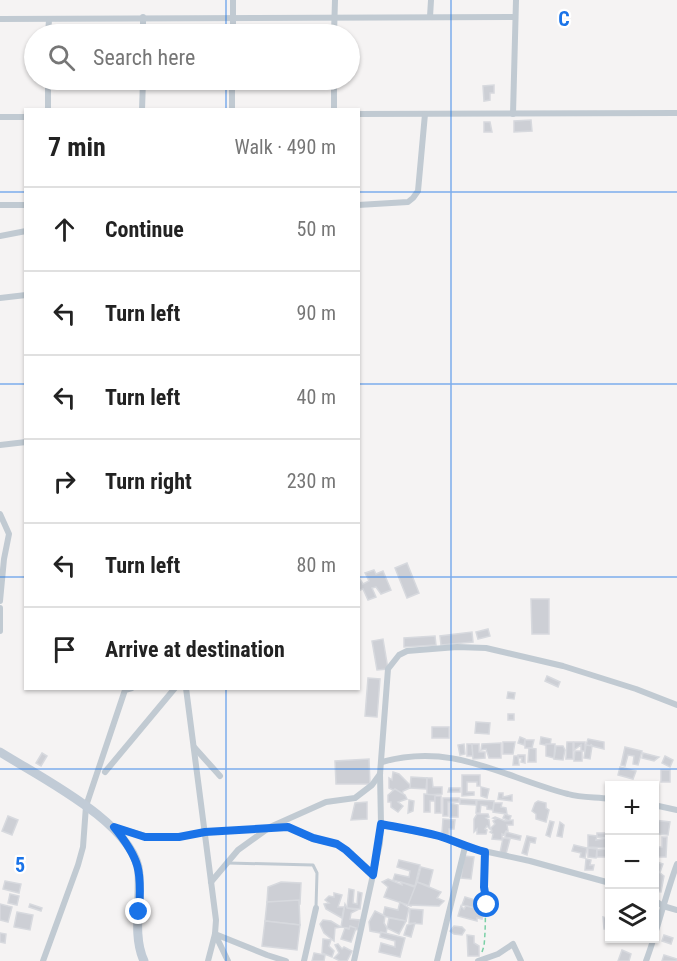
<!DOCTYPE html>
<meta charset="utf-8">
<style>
body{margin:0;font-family:"Roboto Condensed",sans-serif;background:#f6f6f6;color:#222}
.controls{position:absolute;right:18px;bottom:18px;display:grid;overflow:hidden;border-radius:0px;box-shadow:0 2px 4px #0004}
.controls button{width:54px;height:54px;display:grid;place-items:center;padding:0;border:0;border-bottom:2px solid #e0e0e0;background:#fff;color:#222;font:30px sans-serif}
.stop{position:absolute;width:18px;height:18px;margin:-14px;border:4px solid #1a73e8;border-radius:50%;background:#fff}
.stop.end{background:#1a73e8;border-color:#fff;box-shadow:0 2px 6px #0008}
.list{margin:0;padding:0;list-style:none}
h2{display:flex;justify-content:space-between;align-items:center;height:78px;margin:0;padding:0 24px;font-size:26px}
h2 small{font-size:20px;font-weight:400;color:#767676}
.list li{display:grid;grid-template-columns:39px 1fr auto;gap:18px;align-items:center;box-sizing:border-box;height:84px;padding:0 24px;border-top:2px solid #e0e0e0}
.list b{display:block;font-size:22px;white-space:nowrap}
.list em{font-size:20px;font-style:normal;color:#767676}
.icon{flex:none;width:33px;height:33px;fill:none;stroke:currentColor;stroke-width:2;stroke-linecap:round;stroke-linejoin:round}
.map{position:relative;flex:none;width:677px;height:961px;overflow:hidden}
.search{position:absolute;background:#fff;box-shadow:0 2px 4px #0004;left:24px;top:24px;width:336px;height:66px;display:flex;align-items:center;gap:15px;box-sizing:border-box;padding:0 21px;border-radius:33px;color:#767676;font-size:22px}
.panel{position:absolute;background:#fff;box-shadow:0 2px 4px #0004;left:24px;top:108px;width:336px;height:582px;border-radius:0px}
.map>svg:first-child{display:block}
.building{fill:#cdcfd5;stroke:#d7d9de;stroke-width:1.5}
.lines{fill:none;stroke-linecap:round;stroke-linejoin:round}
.path{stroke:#7ad0a6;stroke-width:1.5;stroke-dasharray:4.5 3;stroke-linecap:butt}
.lane{stroke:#c1cad2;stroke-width:3}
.street{stroke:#c1cad2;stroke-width:6}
.secondary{stroke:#c1cbd6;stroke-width:9}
.route{stroke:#1a73e8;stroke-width:8}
.grid{fill:none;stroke:#1a73e8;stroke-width:1.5;stroke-opacity:0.55}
.grid-label{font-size:20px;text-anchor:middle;font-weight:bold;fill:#1a73e8;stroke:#fff;stroke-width:4.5;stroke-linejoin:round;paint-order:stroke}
</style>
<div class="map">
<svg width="677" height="961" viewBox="0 0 677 961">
<rect width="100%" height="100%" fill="#f5f3f3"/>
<g class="building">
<path d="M494 85V93H490V100L484 101 483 86Z"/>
<path d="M531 120 532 131 514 132V121Z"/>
<path d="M484 122H490L492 132H484Z"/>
<path d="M407 563 419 593 407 598 395 568Z"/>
<path d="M374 570 376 574 383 571 391 590 381 594 376 587 372 588 376 597 368 600 363 589 358 591V576L363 584 369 581 365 573Z"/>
<path d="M531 599H549V634H532Z"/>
<path d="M488 629 490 636 478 639 476 632Z"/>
<path d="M472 632 473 642 441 645 440 636Z"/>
<path d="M435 636 436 645 404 647V638Z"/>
<path d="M383 639 388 669 377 670 372 641Z"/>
<path d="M547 676 560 682 558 687 545 681Z"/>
<path d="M368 678 380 679 377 717 365 716Z"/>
<path d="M508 692 515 693 514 699 507 698Z"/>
<rect x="508" y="714" width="6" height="6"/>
<path d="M476 722 490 723 489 734 475 733Z"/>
<rect x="432" y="727" width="17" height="11"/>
<path d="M520 737 525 739 524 745 518 743Z"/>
<path d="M541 737 551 739 550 746 540 744Z"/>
<path d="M588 739 604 742V749L592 746 591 744V746L586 745Z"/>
<path d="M525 740H534L532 748H525Z"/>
<path d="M503 742H515L513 754H503Z"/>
<path d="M567 742H573V759H566Z"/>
<path d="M574 742H585V751H581V745L574 750Z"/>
<path d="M501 743V758H489L486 749 481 750 482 744Z"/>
<path d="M464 744 465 754 460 755 458 745Z"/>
<path d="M467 744H472L473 756H467Z"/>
<path d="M472 744H479V752H485V758L473 759Z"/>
<path d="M546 744H555L554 758 546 756Z"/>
<path d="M586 745 592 746 590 759 584 758Z"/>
<path d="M556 746H563L565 750 563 760 554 759Z"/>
<path d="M625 747 642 751 638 765 633 764 634 756 628 755 625 766 621 765Z"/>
<path d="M529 748 536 749V762H528Z"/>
<path d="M575 751H582V761H574Z"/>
<path d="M42 753 47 756 41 766 36 763Z"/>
<path d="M643 753 659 757 654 761 642 758Z"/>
<path d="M518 755H525V763L521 762 522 758H518Z"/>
<path d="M514 756H518L519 765H513Z"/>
<path d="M665 756 673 760 670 767 662 763Z"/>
<path d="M369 759 370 784H336L335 761Z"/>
<path d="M620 767 636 771 633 779 618 775Z"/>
<rect x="661" y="770" width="9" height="12"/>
<path d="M393 772 399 774 410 785V788L403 791 402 795 389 788V778L392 780Z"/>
<path d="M462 775H480V786H477V782H467V792H474V795L462 796Z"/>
<path d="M411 777 427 778 426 789 410 788Z"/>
<path d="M427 778H432L433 787H442V794L427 795Z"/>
<path d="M481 787 489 789 487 798 481 796Z"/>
<path d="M449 788H460V792H448Z"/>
<path d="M395 789 405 795 407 799 398 802 403 806 398 812 391 807V802H388V795Z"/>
<path d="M499 793H503V797L512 795V801L498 799Z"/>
<path d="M424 794 435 795V801H430V812H424Z"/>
<rect x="435" y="796" width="6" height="17"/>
<path d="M443 798H459V802H448V816H443Z"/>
<path d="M460 799 476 800V805L460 804Z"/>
<path d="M409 800 414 801 413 811 408 813Z"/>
<path d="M477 800 494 801 493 810 487 809V806L481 805 480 813H476Z"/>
<path d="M538 801 546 803V808L549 810 546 822 536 819V814L532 811 535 803Z"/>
<path d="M367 802V819L351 820 355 803Z"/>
<path d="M450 803 458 805V817H450Z"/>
<path d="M494 803H502L501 807 506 808 507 814 493 812Z"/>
<path d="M477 814H488L489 817 486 818 489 820 490 829 487 826 485 829 487 830 486 834H477V829L474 832V819Z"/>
<path d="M505 814 511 816 508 824 506 823 507 820 503 818Z"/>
<path d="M8 816 18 820 12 835 2 831Z"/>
<path d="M495 817 505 821 513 820V825H507L508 831H506L504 835 502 834V840L492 839 493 834 490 832 492 831 491 828 495 824 493 821 496 819 493 818Z"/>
<path d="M443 819 455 820 454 829H449V834L445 835 442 833Z"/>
<path d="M654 820 670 822 668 835 657 834 658 827 654 828Z"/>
<path d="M550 821 554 822 550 837 546 835Z"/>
<path d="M560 822 564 825 562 837 557 836Z"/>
<path d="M506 832 521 836 520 840 505 837Z"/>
<path d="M597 833H607L606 838 597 837Z"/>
<path d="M588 835 597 836 596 840 607 838 606 848 588 847Z"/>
<path d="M527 836 536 838 535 843 530 842 527 855 522 853Z"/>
<path d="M662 837H667L666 857H654V847H662Z"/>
<path d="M503 838 510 839 506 854 500 853Z"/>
<path d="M574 845 587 848 585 858 580 857 581 853 572 851Z"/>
<path d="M588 848 597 849 596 858 588 857Z"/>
<path d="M606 849 607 857H597V850Z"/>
<path d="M464 856 474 857 471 879 461 878Z"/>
<path d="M586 859 591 860 590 865H594L593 870H585Z"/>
<path d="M399 860 420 865 415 886 393 880 395 874 409 877 410 871 397 867Z"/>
<path d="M654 861 663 864 660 872 654 870Z"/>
<path d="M421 867 433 870 429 886 417 882Z"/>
<path d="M656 870 664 876 661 892 654 891Z"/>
<path d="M388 879 402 885 401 882 417 888 411 906 384 897 388 887 382 882Z"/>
<path d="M5 881 21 884 19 893 3 889Z"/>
<path d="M281 882 301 883 300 904 267 902 268 887Z"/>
<path d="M417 882 441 892 437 898 444 901 439 906 408 905Z"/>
<path d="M349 889 354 890 353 903 357 904 358 892 362 893 360 909 347 908Z"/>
<path d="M334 893 342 895 338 907H344L342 918 326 909 324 904 329 903 325 900 329 896 334 897Z"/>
<path d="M10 894 19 896 17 905 8 903Z"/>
<path d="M465 897 485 903 484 910 462 905Z"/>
<path d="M299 900 300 925 265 921 267 902Z"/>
<path d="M400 902 409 908 406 921 383 916 385 907 398 910Z"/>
<path d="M0 904 12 907 8 922 0 920Z"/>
<path d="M30 904 42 908 41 911 29 907Z"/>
<path d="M345 904 347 908 357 910 351 913 350 919 360 920 358 930 341 927Z"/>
<path d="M461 906 464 909 466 906 484 910 482 919 477 918V921L458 916Z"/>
<path d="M410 909 423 910 422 924 409 923Z"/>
<path d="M375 911 385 916 384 923 387 928 386 934 370 931 369 922Z"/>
<path d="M17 912 33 915 30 930 14 927Z"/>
<path d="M603 917 610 919V929H604Z"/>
<path d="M389 918 406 921 399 934 387 928Z"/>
<path d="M323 920 331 921 341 927 335 928 334 941 324 933 320 924Z"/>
<path d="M265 921 300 925 297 950 262 946Z"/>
<path d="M415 923 411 937 404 935 407 925Z"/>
<path d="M350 926 356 928 351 942 341 939 345 928 349 929Z"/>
<path d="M454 926 462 927 465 930 462 935 454 934 450 931Z"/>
<path d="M381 932 405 938 400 957 379 952 381 943 395 947V941L380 937Z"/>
<path d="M0 933 6 934 5 943 0 942Z"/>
<path d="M467 935 474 936V943L479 946V956H468Z"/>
<path d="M664 935 673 938 671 944 662 941Z"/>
<path d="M323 939 331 940 329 946 334 951 332 957 322 953Z"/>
<path d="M338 944 342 949 344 947 352 951 347 961H340L334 958 339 953 335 945Z"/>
<path d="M622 950 631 954 629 961H618Z"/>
<path d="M314 953 325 955 324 961H312Z"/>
<path d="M664 955 677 959V961H662Z"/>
</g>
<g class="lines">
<path class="path" d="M482 952 484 946C487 916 484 889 485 859"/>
<path class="lane" d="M228 863 313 865 317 873 316 907"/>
<g class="street">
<path d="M143 17V34"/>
<path d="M430 17 431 0"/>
<path d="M0 19 515 17"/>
<path d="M48 34 49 20"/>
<path d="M233 34V0"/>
<path d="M334 34 335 0"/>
<path d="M48 80V110"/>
<path d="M232 80V110"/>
<path d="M334 80V110"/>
<path d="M142 110 143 80"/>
<path d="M358 114 677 113"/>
<path d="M513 114 516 0"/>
<path d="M0 117H26"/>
<path d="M0 205H26"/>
<path d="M358 205 408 202 413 198 418 191 425 114"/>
<path d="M0 236 26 231"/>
<path d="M0 298 26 295"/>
<path d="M0 445 26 442"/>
<path d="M0 514 9 534 4 559 0 601"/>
<path d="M0 608V631"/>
<path d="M186 688 216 920 215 934 208 961"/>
<path d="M194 747 220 776"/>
<path d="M382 762C454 742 502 777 568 794 581 798 596 797 610 799"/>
<path d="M105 772 175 688"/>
<path d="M654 805 677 810"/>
<path d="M381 824 442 837 465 847 530 861 610 883"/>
<path d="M114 827 145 836 179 837 205 832 288 827 313 839 337 844 346 850 373 875"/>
<path d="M211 882 238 850 270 827 326 802 355 798 372 785 380 774"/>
<path d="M654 900 663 906 677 910"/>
<path d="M43 961 78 865 83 847 86 806 125 690 132 688"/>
<path d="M228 961 215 934 267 955 286 961"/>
<path d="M304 961 316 908"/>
<path d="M354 961 380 843 381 824 380 774 388 669 399 655 407 651 457 647 486 648 563 666 636 689 677 705"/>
<path d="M437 961 465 847"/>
<path d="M478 961 498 954 513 944 521 961"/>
<path d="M646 961C658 929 665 896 677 864"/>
</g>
<path class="secondary" d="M0 752C38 776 137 825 139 874 141 902 132 935 144 961"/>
</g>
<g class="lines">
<path class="route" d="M139 912C142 871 140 859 114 827L145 837H179L205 832 288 827 313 838 337 844 346 850 373 875 381 824C401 828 420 831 439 836 455 841 469 848 485 852L484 887 487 905"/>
</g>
<path class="grid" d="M226 0V34M451 0V961M226 80V110M0 192H26M358 192H677M0 384H26M358 384H677M0 577H26M358 577H677M226 688V961M0 769H677"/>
<g class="grid-label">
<text x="564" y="26">C</text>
<text x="20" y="872">5</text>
</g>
</svg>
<div class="controls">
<button>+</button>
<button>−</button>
<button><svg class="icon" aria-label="layers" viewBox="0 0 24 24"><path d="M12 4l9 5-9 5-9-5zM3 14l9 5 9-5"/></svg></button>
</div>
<div class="stop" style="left:487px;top:905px"></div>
<div class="stop end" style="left:139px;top:912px"></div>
<div class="search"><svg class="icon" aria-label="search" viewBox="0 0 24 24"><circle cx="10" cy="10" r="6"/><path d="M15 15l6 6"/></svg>Search here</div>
<section class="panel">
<h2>7 min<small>Walk · 490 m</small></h2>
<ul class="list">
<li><svg class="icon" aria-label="ahead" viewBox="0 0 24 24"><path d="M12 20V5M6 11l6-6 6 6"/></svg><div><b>Continue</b></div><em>50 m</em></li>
<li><svg class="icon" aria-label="left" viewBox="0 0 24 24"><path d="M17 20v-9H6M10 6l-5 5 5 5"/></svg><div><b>Turn left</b></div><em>90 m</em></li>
<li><svg class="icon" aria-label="left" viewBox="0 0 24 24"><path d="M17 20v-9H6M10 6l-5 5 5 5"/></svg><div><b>Turn left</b></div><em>40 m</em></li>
<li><svg class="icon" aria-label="right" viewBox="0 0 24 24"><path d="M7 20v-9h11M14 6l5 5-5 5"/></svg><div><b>Turn right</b></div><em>230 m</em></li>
<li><svg class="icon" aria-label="left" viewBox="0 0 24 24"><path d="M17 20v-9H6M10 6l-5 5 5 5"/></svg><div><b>Turn left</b></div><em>80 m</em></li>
<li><svg class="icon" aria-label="arrive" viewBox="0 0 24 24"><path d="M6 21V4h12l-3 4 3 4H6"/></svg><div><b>Arrive at destination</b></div></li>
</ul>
</section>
</div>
